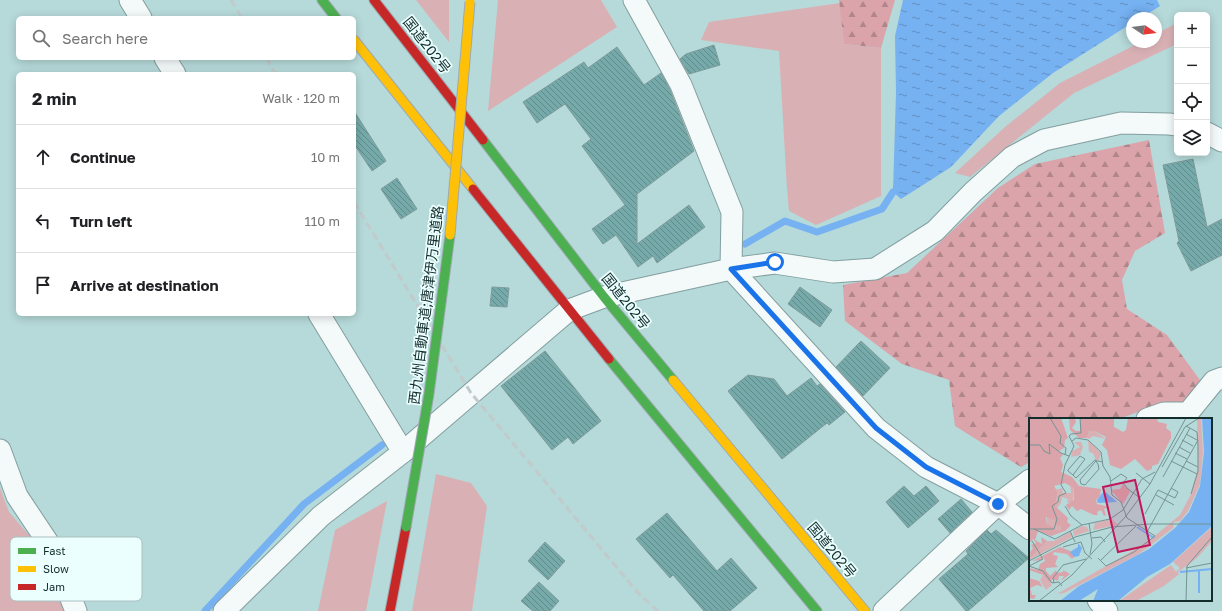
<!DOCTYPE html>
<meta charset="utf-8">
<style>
body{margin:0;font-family:"Golos Text","Noto Sans JP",sans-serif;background:#f6f6f6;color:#202124}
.controls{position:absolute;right:12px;top:12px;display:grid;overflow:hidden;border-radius:6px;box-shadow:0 2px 10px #0003}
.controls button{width:36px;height:36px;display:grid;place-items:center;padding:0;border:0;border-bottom:1px solid #e0e0e0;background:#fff;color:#202124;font:20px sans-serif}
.compass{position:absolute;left:1126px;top:12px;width:36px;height:36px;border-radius:50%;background:#fff;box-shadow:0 2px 10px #0003;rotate:103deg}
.stop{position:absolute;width:12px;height:12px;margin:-9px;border:3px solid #1a73e8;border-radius:50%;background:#fff}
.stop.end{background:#1a73e8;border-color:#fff;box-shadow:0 1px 4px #0008}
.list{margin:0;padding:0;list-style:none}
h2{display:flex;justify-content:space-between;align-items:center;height:52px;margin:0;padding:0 16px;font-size:17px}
h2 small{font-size:13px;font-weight:400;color:#757577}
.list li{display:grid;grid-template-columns:26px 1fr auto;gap:12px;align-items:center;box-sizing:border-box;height:64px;padding:0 16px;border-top:1px solid #e0e0e0}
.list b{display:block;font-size:15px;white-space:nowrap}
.list em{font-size:13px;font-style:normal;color:#757577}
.icon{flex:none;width:22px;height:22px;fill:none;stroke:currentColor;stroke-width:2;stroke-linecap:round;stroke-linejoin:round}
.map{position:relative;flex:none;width:1222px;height:611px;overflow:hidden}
.search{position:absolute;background:#fff;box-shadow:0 2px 10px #0003;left:16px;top:16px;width:340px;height:44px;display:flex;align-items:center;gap:10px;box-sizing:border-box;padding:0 14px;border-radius:6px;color:#757577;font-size:15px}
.panel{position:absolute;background:#fff;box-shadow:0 2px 10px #0003;left:16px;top:72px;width:340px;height:244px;border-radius:6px}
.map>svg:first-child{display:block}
.green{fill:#d9b1b5}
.forest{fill:url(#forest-firs)}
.water{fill:url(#water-ripples)}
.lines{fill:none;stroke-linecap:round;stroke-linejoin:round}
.stream{stroke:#76b1f2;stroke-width:7}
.building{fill:url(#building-back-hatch);stroke:#7f9b9b}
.street-casing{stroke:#839f9f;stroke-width:23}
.fast-casing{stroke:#9ea9b1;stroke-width:11}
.slow-casing{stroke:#9ea9b1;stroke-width:11}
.jam-casing{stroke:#9ea9b1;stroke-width:11}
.street{stroke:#f4f9f9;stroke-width:21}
.fast{stroke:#4caf50;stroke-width:9}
.slow{stroke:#ffc107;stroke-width:9}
.jam{stroke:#c62828;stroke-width:9}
.rail{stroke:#c1cbcb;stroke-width:3;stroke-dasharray:8 4;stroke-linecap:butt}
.fast-bridge-casing{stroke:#9ea9b1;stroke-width:11;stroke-linecap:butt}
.slow-bridge-casing{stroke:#9ea9b1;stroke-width:11;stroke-linecap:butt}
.fast-bridge{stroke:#4caf50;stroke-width:9}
.slow-bridge{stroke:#ffc107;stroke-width:9}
.route{stroke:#1a73e8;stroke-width:5}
.labels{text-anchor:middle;stroke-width:3.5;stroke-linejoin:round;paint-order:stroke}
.street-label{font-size:14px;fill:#132d2d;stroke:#ecffff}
.inset-river{fill:none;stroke:#76b1f2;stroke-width:2}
.inset-road{fill:none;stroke:#759494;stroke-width:1}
.view{fill:#c2185b;fill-opacity:0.15;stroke:#c2185b;stroke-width:2}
.inset-edge{fill:none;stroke:#132d2d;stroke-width:2}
.key{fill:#ecffff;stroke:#abc0c0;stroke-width:1}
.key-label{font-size:11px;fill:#132d2d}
</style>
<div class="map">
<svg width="1222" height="611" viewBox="0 0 1222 611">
<defs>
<pattern id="forest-firs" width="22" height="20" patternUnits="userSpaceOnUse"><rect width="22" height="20" fill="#daa4aa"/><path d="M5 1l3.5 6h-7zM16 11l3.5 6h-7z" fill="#b0868b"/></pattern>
<pattern id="water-ripples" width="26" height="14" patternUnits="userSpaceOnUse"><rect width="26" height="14" fill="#76b1f2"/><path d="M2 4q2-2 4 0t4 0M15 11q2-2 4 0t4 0" fill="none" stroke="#6090c4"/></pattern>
<pattern id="building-back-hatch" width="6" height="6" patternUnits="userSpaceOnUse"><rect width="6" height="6" fill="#76aaaa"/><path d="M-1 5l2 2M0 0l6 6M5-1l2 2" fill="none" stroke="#608b8b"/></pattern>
</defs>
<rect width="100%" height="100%" fill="#b6d9d9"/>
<g class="green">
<path d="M416 0H449V42Z"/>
<path d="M498 0H601L617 27 488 111Z"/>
<path d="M840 3 844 44 881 48V196L816 225 789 211 787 189 779 51 701 40 709 22Z"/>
<path d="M1177 23V44L1074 93 970 177 955 173 1005 127 1060 83 1141 42H1156V34Z"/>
<path d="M436 474 471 483 487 506 472 611H412Z"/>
<path d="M0 488 9 512 40 548 64 611H0Z"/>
<path d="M387 501 366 611H318L335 530Z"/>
</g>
<g class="forest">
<path d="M839 0H895L881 48 844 44Z"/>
<path d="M1149 140 1165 233 1135 251 1122 280 1127 309 1167 335 1200 380 1186 402 1162 403 1119 419H1030V462L1021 467 955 426 949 380 902 364 845 321 843 285 907 273 998 188 1035 164Z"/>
</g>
<path class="water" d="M903 0H1157L1160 6 1141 18H1132V23L1053 73 999 116 951 167 901 199 893 192 896 92 895 36Z"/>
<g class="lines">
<g class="stream">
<path d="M745 244 785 221 817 232 882 209 893 192"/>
<path d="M205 611 304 504 382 445"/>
</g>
</g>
<g class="building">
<path d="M714 45 720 65 689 74 680 59 686 54Z"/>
<path d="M617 47 644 85 661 73 670 90 694 151 637 194V244L689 205 705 227 657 263 653 256 638 267 616 235 603 244 592 229 625 205 582 146 591 139 565 104 537 123 523 102 584 62 588 68Z"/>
<path d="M354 111 386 161 372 171 354 144Z"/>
<path d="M1193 159 1207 227 1222 219V255L1191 271 1177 243 1179 241 1163 165Z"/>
<path d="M397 178 417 209 401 219 381 189Z"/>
<path d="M492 287 509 288 507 307 490 306Z"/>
<path d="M800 287 832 310 820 327 788 304Z"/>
<path d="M861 341 890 368 863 396 836 367Z"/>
<path d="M545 351 601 421 573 444 568 437 552 450 501 386Z"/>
<path d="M748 375 774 379 787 396 811 378 817 386 820 384 845 412 829 425 827 423 782 459 728 391Z"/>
<path d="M904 486 914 496 926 486 939 501 908 528 886 502Z"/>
<path d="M961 499 972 512 950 533 938 519Z"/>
<path d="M667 513 717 571 731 558 757 588 730 611H704L673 575 670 578 636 539Z"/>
<path d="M987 530 991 534 996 530 1029 558 968 611H966L939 579 968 554 966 551Z"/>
<path d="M545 542 565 561 548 580 528 561Z"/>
<path d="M539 582 559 601 550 611H533L521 601Z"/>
</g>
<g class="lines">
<defs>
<g id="street">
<path d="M130 0 141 18"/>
<path d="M634 0 681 85 732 212 731 269 876 428 926 467 998 504 1030 529"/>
<path d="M165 58 175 74"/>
<path d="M1207 133 1222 141"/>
<path d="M319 314 403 452"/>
<path d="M1147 419 1164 413H1188L1214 381 1222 378"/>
<path d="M0 450 17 496 49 544 76 611"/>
<path d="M1098 600 1107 611"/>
<path d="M224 611 321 516 403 452 569 310 604 297 731 269 775 263 833 272 875 269 935 231 973 192 1012 157 1044 140 1121 123 1169 124 1177 125"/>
<path d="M884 611 998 504 1030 480"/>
</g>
<g id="fast">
<path d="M322 0 336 18"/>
<path d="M483 140 604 297 673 380"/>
<path d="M609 359 817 611"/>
</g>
<g id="slow">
<path d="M354 40 473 189"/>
<path d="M673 380 865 611"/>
</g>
<g id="jam">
<path d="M374 0 483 140"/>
<path d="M473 189 609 359"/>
<path d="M390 611 406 527"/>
</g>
</defs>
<use href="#street" class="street-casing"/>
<use href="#fast" class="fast-casing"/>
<use href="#slow" class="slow-casing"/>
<use href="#jam" class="jam-casing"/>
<use href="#street" class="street"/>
<use href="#fast" class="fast"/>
<use href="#slow" class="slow"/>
<use href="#jam" class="jam"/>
<g class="rail">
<path d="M231 0 242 18"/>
<path d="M266 58 276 74"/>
<path d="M354 202 471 393 639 594 658 611"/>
</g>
<defs>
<path id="fast-bridge" d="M406 527 429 394 450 235"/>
<path id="slow-bridge" d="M450 235 470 2"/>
</defs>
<use href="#fast-bridge" class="fast-bridge-casing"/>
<use href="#slow-bridge" class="slow-bridge-casing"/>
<use href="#fast-bridge" class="fast-bridge"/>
<use href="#slow-bridge" class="slow-bridge"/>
</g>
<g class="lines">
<path class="route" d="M775 262 731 269 876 428 926 467 998 504"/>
</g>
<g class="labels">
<g class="street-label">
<text transform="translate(427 45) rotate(52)" y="5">国道202号</text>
<text transform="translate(626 301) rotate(51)" y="5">国道202号</text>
<text transform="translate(426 305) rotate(-83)" y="5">西九州自動車道;唐津伊万里道路</text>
<text transform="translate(832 550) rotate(50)" y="5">国道202号</text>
</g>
</g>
<g transform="translate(1029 418)">
<rect width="183" height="183" fill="#b6d9d9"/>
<path d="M168 0H172L174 34 171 66 159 93 151 103 145 104 144 110 110 136 35 175 28 176 117 125 151 97 162 76 169 50ZM60 13H65L77 21 64 18 60 21 58 20ZM59 22 72 35 70 42H67L64 35 60 34ZM45 24H52L54 29 51 37 42 39 43 33 51 29ZM41 66 45 70 44 84 38 85 39 81 33 79 32 85 28 90 25 88 26 72 33 70 34 75H42ZM18 98 26 102 32 108V112H25L17 106ZM83 101 89 107 64 112 66 105ZM53 108 58 109 60 113 45 118 44 113ZM183 109V123L168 140 149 154 150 156 135 168 107 183H90L142 147 147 154 151 150 144 144ZM41 114 43 119 0 142V134L2 138 18 123H25Z" fill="#d9b1b5"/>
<path d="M0 0H32L39 20 36 22 35 30 30 33 34 37 31 40 34 47 32 54 43 59 50 68 72 71 71 78 67 82 68 86 81 89 75 91 77 97 75 98 72 92 68 94 69 97H65L52 91 48 93 43 88 40 92 37 87 45 82V70L36 65 25 68 28 73 26 88 39 100 38 104 42 107 36 113 22 118 9 113 6 122 13 126 12 119 18 123 2 139 1 134 4 130 2 127 7 125 4 121 2 124 0 122ZM17 99 26 102 27 107 32 108V112H25L24 109 17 106ZM40 0H46L47 4 43 10 47 13H51V0H85V9L94 14 97 12 99 0H128L129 4 138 6 137 10 142 14V20L129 46 123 48V51L118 53 106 41 92 51 81 47 78 32 73 27 77 19 65 13H60L58 20H50L41 12ZM94 66 101 74 94 86 82 72 91 71ZM31 129 41 133 45 139 43 141 38 136 25 134 24 137 29 138 26 146 29 149 17 150V153L21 158 27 152 28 155 34 154V149V152L41 156 32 163 35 158H30L29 163 23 161 21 166 14 157 0 152V150L9 152 11 146 16 143 14 138 12 142 3 143ZM0 160 10 163 14 169 8 167 1 170 3 177H7L5 181 0 180Z" fill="#daa4aa" fill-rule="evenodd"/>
<path d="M14 157 23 167 17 172 11 162Z" fill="#d9b1b5"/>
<path d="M173 0H183V108L141 146 118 159 89 183H64L69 171 50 183H31L50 168 120 131 146 110 160 94 171 68 175 34ZM75 73 86 82 88 84 69 85 68 82ZM49 125 53 130 50 138 45 139 41 134 49 129Z" fill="#76b1f2"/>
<path class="inset-river" d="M108 109 125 120M151 154 183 151M170 175V152"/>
<path class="inset-road" d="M21 0 32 18 31 25 37 30 36 37M157 8 168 14 169 27V53L162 76M157 16 168 22M153 22 164 28M43 23 47 20 59 22 72 34 74 48 81 59 83 77 92 84 98 100 126 118 105 134 77 148 69 140M0 27H11L15 33 21 36 20 26 32 35 40 38M150 29 161 35M146 35 158 41M142 43 168 56M157 43 169 49M133 49 156 9 170 0M107 55 121 66M44 57 56 41 51 38 39 52V53L44 57 47 60 66 42H67V43L68 45 69 46 70 51 56 67 52 66 51 62 66 44 67 43H69L74 44M134 59 161 10M82 63 92 56 98 60 94 65 99 71 111 80M127 77 145 87M36 88 42 98 53 107M116 96 129 72 146 80 149 74 142 70M60 105 63 126 61 136M0 111H25L28 101 23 88 29 84 30 78 37 75 32 67 36 47 45 28 40 18 42 16 52 15 51 0M5 111 26 121 53 107 81 101 94 92 113 61 126 54M41 113 46 124M118 114 169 22M63 120 72 119 76 124M3 123 14 141 0 148 14 153 23 165 30 164 33 168M34 129 52 124 56 135 63 141M0 143 46 119 83 109 120 106H183M71 143 107 108M157 150 183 145M25 165 24 160 34 147 57 141M10 183 43 157 97 98 121 66 157 0M157 183 158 148 183 119"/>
<path class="view" d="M106 62 121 127 89 134 74 69Z"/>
<rect width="183" height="183" class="inset-edge"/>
</g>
<rect x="10" y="537" width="132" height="64" rx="6" class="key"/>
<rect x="18" y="548" width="18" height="6" fill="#4caf50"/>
<rect x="18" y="566" width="18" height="6" fill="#ffc107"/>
<rect x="18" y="584" width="18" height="6" fill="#c62828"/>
<g class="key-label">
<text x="43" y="555">Fast</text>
<text x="43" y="573">Slow</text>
<text x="43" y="591">Jam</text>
</g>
</svg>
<div class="controls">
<button>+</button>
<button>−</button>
<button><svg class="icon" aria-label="locate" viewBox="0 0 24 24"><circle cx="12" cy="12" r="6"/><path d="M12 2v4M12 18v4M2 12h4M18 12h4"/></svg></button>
<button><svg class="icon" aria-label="layers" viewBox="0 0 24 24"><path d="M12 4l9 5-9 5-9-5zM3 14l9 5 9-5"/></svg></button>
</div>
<svg class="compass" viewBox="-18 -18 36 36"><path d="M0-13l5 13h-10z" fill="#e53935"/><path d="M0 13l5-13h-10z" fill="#757577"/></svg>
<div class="stop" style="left:775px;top:262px"></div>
<div class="stop end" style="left:998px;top:504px"></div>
<div class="search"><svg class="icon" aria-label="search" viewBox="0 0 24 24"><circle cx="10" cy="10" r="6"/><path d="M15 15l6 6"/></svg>Search here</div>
<section class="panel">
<h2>2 min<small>Walk · 120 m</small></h2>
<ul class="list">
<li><svg class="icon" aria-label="ahead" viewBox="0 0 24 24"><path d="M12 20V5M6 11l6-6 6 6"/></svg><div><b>Continue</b></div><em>10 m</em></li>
<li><svg class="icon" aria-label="left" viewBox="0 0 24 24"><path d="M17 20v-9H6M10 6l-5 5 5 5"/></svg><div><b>Turn left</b></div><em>110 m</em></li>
<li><svg class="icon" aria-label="arrive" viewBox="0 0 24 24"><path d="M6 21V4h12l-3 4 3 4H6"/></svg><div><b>Arrive at destination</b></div></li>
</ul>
</section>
</div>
